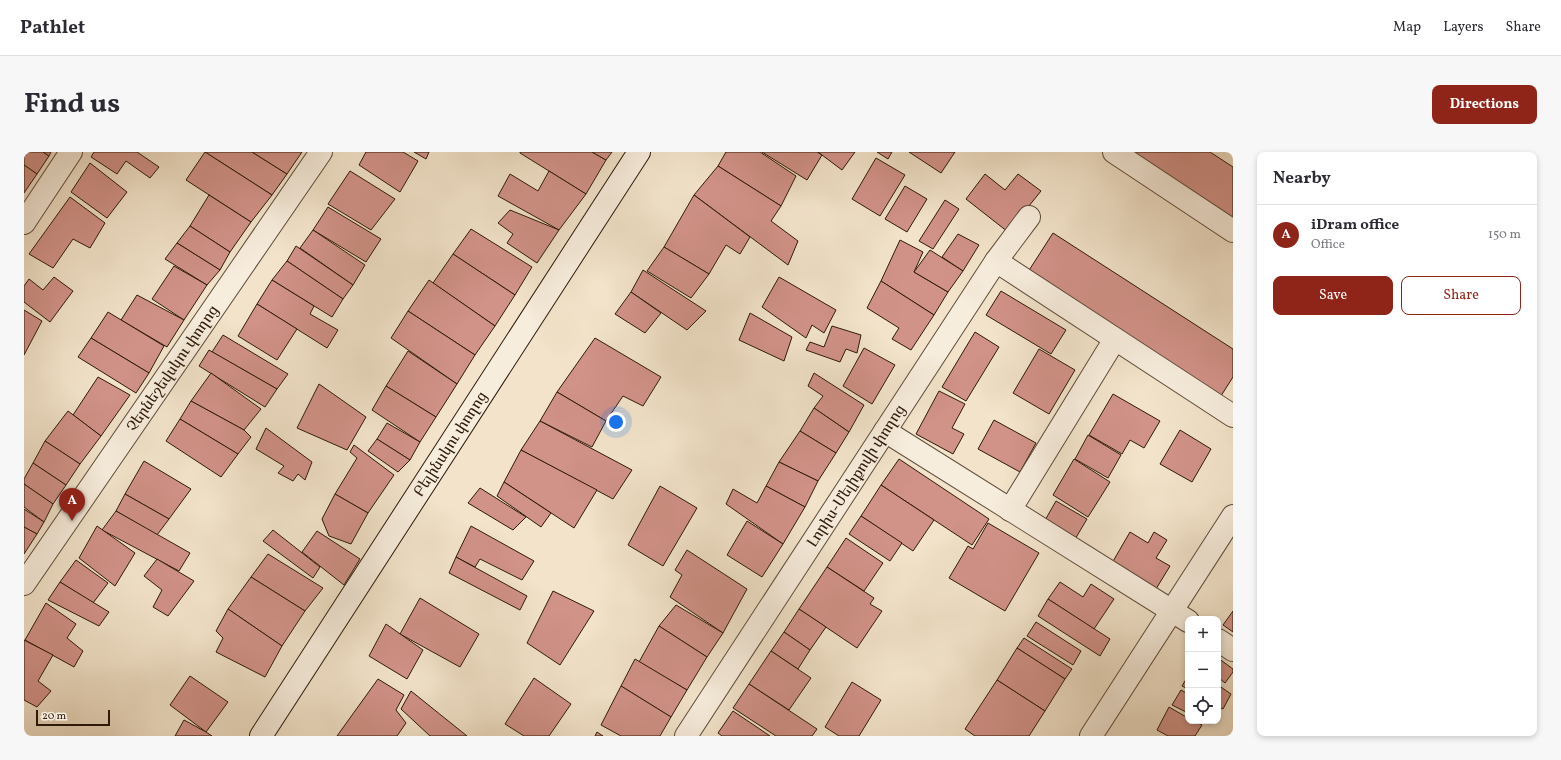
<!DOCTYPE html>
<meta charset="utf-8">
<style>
body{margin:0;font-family:Vollkorn,"Noto Serif Armenian",serif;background:#f7f7f7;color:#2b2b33}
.controls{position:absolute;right:12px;bottom:12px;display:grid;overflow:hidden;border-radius:8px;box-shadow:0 2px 6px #0003}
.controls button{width:36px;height:36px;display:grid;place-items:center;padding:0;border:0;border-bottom:1px solid #e1e1e2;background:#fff;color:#2b2b33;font:20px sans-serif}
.scale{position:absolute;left:12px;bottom:10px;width:74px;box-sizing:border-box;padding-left:4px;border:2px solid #2e190a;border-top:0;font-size:11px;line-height:14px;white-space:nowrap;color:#2e190a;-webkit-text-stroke:3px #f7eddd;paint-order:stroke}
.you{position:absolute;left:592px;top:270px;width:14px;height:14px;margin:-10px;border:3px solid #fff;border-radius:50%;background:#1a73e8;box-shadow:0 0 0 6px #1a73e833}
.badge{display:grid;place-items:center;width:26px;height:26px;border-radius:50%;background:#8f2418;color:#fff;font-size:13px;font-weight:700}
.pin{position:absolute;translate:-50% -33px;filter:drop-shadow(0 1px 2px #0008)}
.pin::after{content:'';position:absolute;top:21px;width:14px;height:12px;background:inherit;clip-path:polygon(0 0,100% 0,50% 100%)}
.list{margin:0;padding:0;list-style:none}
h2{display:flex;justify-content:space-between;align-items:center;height:52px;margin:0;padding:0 16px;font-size:17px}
h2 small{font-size:13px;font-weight:400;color:#7c7c81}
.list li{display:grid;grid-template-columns:26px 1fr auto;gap:12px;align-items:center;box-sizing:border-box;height:60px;padding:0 16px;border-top:1px solid #e1e1e2}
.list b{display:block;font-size:15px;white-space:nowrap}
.list p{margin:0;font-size:13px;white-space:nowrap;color:#7c7c81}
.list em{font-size:13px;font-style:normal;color:#7c7c81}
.actions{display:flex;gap:8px;padding:12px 16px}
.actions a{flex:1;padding:9px 0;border:1px solid #8f2418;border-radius:8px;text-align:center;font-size:14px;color:#8f2418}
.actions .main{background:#8f2418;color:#fff}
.icon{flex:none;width:22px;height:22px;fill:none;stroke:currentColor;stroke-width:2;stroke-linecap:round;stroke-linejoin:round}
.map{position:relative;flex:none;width:1209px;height:584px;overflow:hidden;border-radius:8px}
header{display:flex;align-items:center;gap:24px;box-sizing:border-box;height:56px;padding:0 20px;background:#fff;border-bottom:1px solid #e1e1e2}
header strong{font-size:19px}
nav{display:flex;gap:22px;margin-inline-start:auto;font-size:14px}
.intro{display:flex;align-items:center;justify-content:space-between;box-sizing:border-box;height:96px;padding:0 24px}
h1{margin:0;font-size:28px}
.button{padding:10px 18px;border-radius:8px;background:#8f2418;color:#fff;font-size:14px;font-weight:700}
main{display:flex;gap:24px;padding:0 24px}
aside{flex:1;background:#fff;border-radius:8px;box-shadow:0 2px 6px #0003}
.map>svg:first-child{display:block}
.building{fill:#d19288;stroke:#2e190a}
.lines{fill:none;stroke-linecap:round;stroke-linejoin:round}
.minor-casing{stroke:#5f4c3a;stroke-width:24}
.secondary-casing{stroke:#2e190a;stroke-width:24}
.minor{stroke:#f7eddd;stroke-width:22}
.secondary{stroke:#f7eddd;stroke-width:22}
.labels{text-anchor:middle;stroke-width:3;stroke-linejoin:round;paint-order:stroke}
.street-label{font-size:15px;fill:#2e190a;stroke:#f7eddd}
</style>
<header>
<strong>Pathlet</strong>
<nav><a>Map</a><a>Layers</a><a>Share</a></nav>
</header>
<div class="intro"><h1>Find us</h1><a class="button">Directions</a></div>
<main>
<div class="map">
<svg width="1209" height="584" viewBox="0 0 1209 584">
<rect width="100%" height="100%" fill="#f2e3ca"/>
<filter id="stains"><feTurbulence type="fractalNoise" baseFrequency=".005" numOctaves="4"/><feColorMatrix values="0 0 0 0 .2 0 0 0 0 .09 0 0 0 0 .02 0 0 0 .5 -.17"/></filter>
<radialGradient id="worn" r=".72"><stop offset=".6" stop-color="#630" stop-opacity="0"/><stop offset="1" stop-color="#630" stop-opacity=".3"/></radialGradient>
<g class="building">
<path d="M0 0H19L25 4 13 22 0 13Z"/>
<path d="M19 0H27L25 4Z"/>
<path d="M70 0H113L135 15 126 26 102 9 93 22 67 5Z"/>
<path d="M181 0H228L263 22 248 43Z"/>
<path d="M181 0 248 43 227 70 162 28Z"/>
<path d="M228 0H278L263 22Z"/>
<path d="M342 0H379L394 9 376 40 335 13Z"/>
<path d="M390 0H405L402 7Z"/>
<path d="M496 0H568L582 8 562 42 496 1Z"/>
<path d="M568 0H588L582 8Z"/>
<path d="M702 0H736L772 24 757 54 694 14Z"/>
<path d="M738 0H793L798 3 783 28Z"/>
<path d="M794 0H831L818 18Z"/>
<path d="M853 0H868L864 7Z"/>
<path d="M885 0H931L917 21Z"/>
<path d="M1093 0H1186L1209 15V76Z"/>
<path d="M852 6 881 23 856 64 828 47Z"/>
<path d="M66 11 103 40 83 66 47 40Z"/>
<path d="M0 13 13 22 0 41Z"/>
<path d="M694 14 757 54 747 69 774 89 764 113 670 43Z"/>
<path d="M326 19 371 47 347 78 304 52Z"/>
<path d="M525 19 562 42 535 78 474 44 486 22 514 39Z"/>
<path d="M961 22 981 38 994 22 1017 39 984 80 942 47Z"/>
<path d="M881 34 903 47 883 80 861 67Z"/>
<path d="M185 43 227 70 206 100 166 74Z"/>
<path d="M670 43 726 85 716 102 702 93 685 122 640 95Z"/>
<path d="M46 45 81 71 66 96 49 87 29 116 5 102Z"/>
<path d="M921 48 935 57 909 97 895 89Z"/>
<path d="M304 55 357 87 342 110 289 78Z"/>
<path d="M486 58 535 78 513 111 483 91 489 82 474 71Z"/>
<path d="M166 74 206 100 196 118 153 91Z"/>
<path d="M447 77 508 115 491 143 429 102Z"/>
<path d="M289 78 341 113 329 133 276 96Z"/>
<path d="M1029 81 1209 197V225L1195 247 1002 123Z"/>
<path d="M934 82 955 93 939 119 918 105Z"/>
<path d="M876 88 899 100 890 120 924 140 910 163 857 129Z"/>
<path d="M153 91 196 118 183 133 141 107Z"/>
<path d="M272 94 329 133 319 147 263 109Z"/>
<path d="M640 95 685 122 667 146 623 119Z"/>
<path d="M906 98 939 119 924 140 890 120Z"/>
<path d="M429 102 491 143 471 174 409 131Z"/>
<path d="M263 109 319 147 308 165 248 128Z"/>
<path d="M150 114 183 133 160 168 128 147Z"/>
<path d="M619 118 682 159 663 178 607 140Z"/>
<path d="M30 125 49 139 26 170 0 150V134L5 127 19 138Z"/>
<path d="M755 125 812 158 800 181 788 173 782 186 738 155Z"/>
<path d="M248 128 290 154 286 162 314 178 303 196 233 152Z"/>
<path d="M405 128 471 174 451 203 384 159Z"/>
<path d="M857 129 910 163 887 198 868 187 875 176 843 156Z"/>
<path d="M977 139 1042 178 1027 202 962 163Z"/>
<path d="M607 140 637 161 621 181 591 162Z"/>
<path d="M113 143 160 168 143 195 97 168Z"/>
<path d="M233 152 273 177 253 208 214 184Z"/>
<path d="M0 158 18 169 0 203Z"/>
<path d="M384 159 451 203 433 232 367 186Z"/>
<path d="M84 160 140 194 125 221 67 186Z"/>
<path d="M726 161 768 185 760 209 715 188Z"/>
<path d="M808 174 837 183 833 201 822 197 816 210 782 198 786 190 800 195Z"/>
<path d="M951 180 975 195 942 249 918 235Z"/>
<path d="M199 183 264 222 253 237 188 200Z"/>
<path d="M67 186 125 221 112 241 54 205Z"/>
<path d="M571 186 637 225 619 254 599 244 582 269 533 240Z"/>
<path d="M840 196 871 213 848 252 819 234Z"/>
<path d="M1015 197 1051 218 1025 262 989 241Z"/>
<path d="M185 198 253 237 241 255 175 214Z"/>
<path d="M384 199 433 232 412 265 362 234Z"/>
<path d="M187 221 237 257 220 278 167 249Z"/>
<path d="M790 221 840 253 825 280 790 256 799 244 784 234Z"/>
<path d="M74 225 106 243 77 284 49 263Z"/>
<path d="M295 232 342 265 323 298 273 276Z"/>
<path d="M362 234 412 265 396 290 348 258Z"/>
<path d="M915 239 941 252 928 276 940 282 929 302 892 282Z"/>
<path d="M533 240 582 269 568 295 516 269Z"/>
<path d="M1089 242 1136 269 1120 296 1106 288 1098 302 1065 283Z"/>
<path d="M167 249 220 278 227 285 214 302 156 267Z"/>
<path d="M790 256 825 280 812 301 776 279Z"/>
<path d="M44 259 77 284 56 312 21 289Z"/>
<path d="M156 267 214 302 197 325 142 289Z"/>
<path d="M970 268 1012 291 996 320 954 297Z"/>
<path d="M516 269 608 318 589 347 497 298Z"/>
<path d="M363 271 396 290 386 308 353 287Z"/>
<path d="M242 276 288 310 281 328 274 322 269 329 254 321 260 314 232 297Z"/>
<path d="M1156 278 1187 297 1168 330 1136 312Z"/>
<path d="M776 279 812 301 794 329 755 310Z"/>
<path d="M1064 283 1097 303 1084 326 1051 307Z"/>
<path d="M353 287 386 308 374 320 344 299Z"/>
<path d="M21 289 56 312 42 333 9 311Z"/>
<path d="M330 293 370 323 344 361 311 342 333 306 326 300Z"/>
<path d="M497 298 573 338 550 376 480 330Z"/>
<path d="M875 307 965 367 948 393 857 333Z"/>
<path d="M1050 307 1086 330 1064 365 1029 343Z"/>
<path d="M120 309 167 337 145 367 101 342Z"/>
<path d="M755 310 794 329 781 355 742 334Z"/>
<path d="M9 311 42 333 29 352 0 332V327Z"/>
<path d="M480 330 527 361 517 375 473 344Z"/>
<path d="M0 332 29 352 20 370 0 355Z"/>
<path d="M857 333 910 368 889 399 837 364Z"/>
<path d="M636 334 673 356 639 414 604 393Z"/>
<path d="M742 334 781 355 759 392 702 352 709 337 733 351Z"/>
<path d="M456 336 502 365 489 378 444 351Z"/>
<path d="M101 342 145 367 133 383 92 359Z"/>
<path d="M311 342 344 361 327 392 305 384 298 367Z"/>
<path d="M1032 349 1063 367 1050 389 1020 370Z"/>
<path d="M0 357 20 370 13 382 0 375Z"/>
<path d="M92 359 166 401 155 419 78 378Z"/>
<path d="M837 364 878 391 866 409 825 382Z"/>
<path d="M723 369 759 392 738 425 703 403Z"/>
<path d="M964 371 1015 401 981 459 925 426 944 394 949 397Z"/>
<path d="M73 374 111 401 91 434 55 406Z"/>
<path d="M447 374 510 409 498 428 456 407 451 415 432 405Z"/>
<path d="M0 375 13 382 0 402Z"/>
<path d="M249 378 296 415 289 426 239 389Z"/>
<path d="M293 379 336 407 320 433 278 400Z"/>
<path d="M1106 380 1124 391 1130 380 1143 388 1132 406 1146 414 1132 437 1088 411Z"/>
<path d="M822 386 859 411 840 439 803 415Z"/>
<path d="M663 398 723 437 699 481 646 445 658 423 651 418Z"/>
<path d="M244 402 299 436 281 459 227 425Z"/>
<path d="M432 405 503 444 496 458 425 421Z"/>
<path d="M133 407 170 429 144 464 129 455 138 438 120 424Z"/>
<path d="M52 408 84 431 69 451 36 430Z"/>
<path d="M803 415 850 446 846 452 858 459 833 496 775 457Z"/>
<path d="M227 425 281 459 258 494 204 457Z"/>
<path d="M36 430 85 460 75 474 24 448Z"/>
<path d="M1036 430 1059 445 1067 432 1090 447 1070 477 1024 447Z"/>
<path d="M529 439 570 459 536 513 503 491Z"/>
<path d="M396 446 455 482 436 515 376 482Z"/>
<path d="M1024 447 1086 487 1076 504 1014 464Z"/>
<path d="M22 451 52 472 43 486 59 499 50 515 1 488Z"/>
<path d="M652 453 699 481 683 505 635 474Z"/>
<path d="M204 457 258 494 241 525 192 500 199 486 192 479Z"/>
<path d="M775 457 802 475 786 498 760 480Z"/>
<path d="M1209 459V480L1199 473Z"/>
<path d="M1012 470 1057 499 1049 513 1003 484Z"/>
<path d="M362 472 399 498 383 527 345 504Z"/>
<path d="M635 474 683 505 663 538 615 510Z"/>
<path d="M760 480 786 498 774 517 747 499Z"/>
<path d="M1000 486 1048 517 1041 527 993 496Z"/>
<path d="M0 488 29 503 14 529 27 539 13 555 0 548Z"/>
<path d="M993 496 1041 527 1021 559 973 528Z"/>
<path d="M747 499 787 526 765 558 725 532Z"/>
<path d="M1194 506 1209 517V520L1201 531 1194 525Z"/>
<path d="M611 507 663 538 647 565 597 534Z"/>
<path d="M166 524 204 550 182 580 146 553Z"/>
<path d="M1164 524V537L1158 534Z"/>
<path d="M510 526 547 552 525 584H500L481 572Z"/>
<path d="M354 527 380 543 372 558 382 571 373 584H313Z"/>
<path d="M973 528 1021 559 1005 584H951L941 577Z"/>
<path d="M828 530 857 548 835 584H815L801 575Z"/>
<path d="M725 532 793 577 788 584H752L709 556Z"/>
<path d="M1194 533 1207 542 1199 557 1194 554Z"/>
<path d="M597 534 647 565 636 584H597L577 573Z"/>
<path d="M1157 538 1164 542V561L1148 553Z"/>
<path d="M387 539 443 584H406L377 557Z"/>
<path d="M1145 555 1164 566V569H1170L1178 573 1171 584H1144L1133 578Z"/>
<path d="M709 559 746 584H698L694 581Z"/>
<path d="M160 568 182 580 188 584H151Z"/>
<path d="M1179 569H1188L1186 572Z"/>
<path d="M573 580 579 584H571Z"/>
</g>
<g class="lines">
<defs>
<g id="minor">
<path d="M1090 0 1209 79"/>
<path d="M0 71 47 0"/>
<path d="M972 109 1209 264"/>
<path d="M861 279 1164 469"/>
<path d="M986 358 1091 187"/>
<path id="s1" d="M0 432 297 0"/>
<path d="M1194 488 1209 498"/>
<path id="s2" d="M662 584 972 109 1005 65"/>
<path d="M1067 584 1209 364"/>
</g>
<g id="secondary">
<path id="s3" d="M237 584 615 0"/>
</g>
</defs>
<use href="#minor" class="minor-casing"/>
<use href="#secondary" class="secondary-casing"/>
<use href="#minor" class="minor"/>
<use href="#secondary" class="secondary"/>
</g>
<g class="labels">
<g class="street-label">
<text dy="5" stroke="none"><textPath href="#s1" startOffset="262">Չերնեշեվսկու փողոց</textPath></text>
<text dy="5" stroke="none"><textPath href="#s3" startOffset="348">Բելինսկու փողոց</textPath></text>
<text dy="5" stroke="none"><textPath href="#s2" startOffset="311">Լորիս-Մելիքովի փողոց</textPath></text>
</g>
</g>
<rect width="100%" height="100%" filter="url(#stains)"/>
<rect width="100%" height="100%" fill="url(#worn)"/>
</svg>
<div class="controls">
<button>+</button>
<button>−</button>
<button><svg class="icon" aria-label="locate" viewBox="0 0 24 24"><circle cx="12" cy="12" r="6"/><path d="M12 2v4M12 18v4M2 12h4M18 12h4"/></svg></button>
</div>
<div class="scale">20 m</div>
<div class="you"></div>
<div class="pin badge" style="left:48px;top:369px">A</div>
</div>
<aside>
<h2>Nearby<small></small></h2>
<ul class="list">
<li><span class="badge">A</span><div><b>iDram office</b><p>Office</p></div><em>150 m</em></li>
</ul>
<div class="actions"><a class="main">Save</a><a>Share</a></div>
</aside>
</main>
